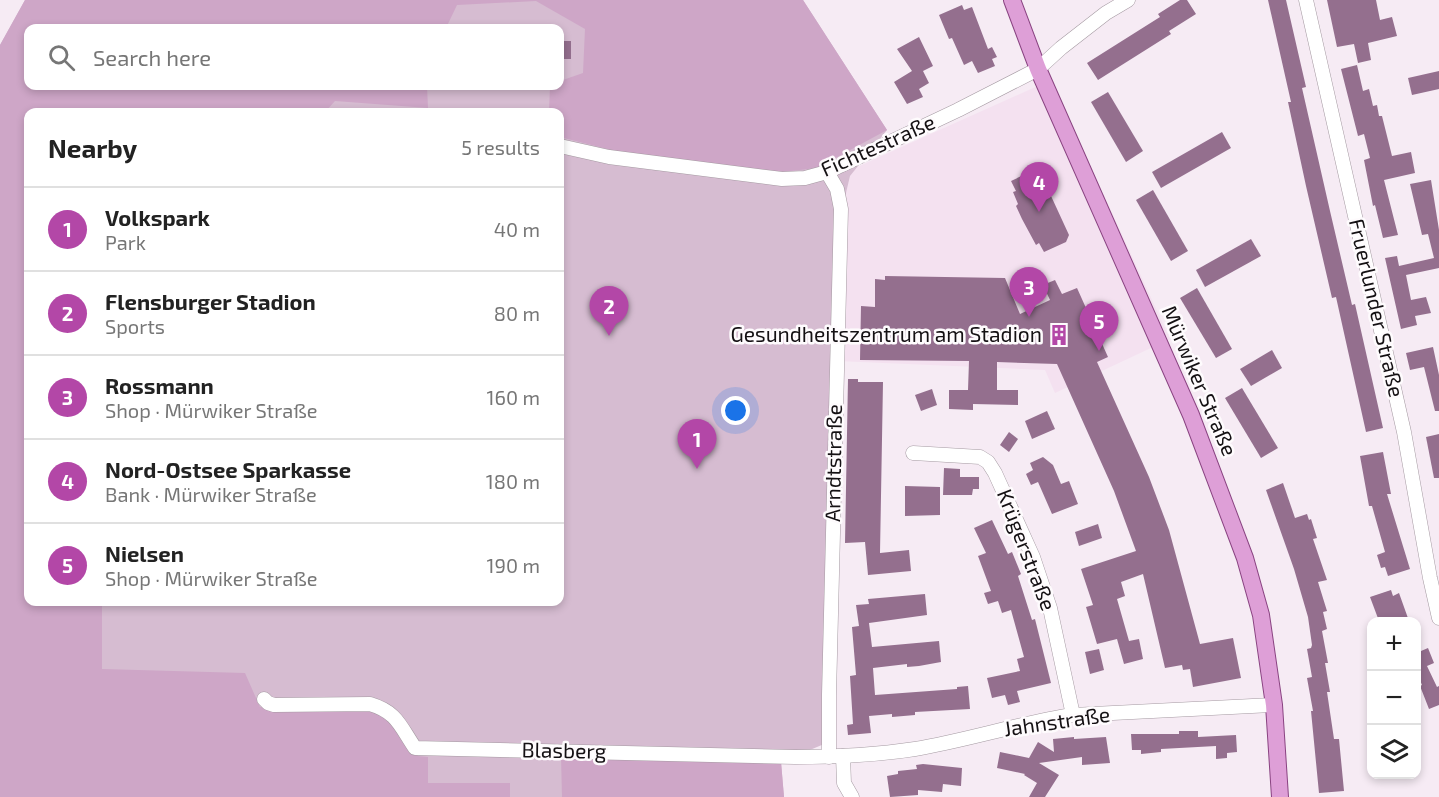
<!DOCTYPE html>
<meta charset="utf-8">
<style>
body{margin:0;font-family:"Exo 2",sans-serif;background:#f6f6f6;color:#222}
.controls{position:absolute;right:18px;bottom:18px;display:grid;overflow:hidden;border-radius:12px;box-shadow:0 3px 9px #0003}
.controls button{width:54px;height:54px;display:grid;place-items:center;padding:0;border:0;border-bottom:2px solid #e0e0e0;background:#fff;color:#222;font:30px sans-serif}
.you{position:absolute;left:736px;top:411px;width:21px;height:21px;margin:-15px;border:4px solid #fff;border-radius:50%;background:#1a73e8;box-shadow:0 0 0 9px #1a73e833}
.badge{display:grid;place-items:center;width:39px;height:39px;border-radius:50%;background:#b347a7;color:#fff;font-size:20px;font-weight:700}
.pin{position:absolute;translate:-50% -50px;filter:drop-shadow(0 2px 3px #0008)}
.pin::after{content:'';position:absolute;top:32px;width:21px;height:18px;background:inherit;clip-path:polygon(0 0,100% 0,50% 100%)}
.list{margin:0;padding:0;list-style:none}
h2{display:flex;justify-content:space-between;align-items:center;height:78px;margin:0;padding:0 24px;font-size:26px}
h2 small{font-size:20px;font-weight:400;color:#767676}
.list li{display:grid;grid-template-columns:39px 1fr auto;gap:18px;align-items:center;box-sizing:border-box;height:84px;padding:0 24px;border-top:2px solid #e0e0e0}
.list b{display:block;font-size:22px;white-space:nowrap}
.list p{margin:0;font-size:20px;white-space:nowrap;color:#767676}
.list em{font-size:20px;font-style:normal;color:#767676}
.icon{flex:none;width:33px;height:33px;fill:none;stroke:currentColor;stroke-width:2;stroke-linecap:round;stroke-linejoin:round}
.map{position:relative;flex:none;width:1439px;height:797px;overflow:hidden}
.search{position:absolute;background:#fff;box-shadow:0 3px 9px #0003;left:24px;top:24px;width:540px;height:66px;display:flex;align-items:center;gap:15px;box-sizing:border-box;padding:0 21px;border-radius:12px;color:#767676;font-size:22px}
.panel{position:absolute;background:#fff;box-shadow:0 3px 9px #0003;left:24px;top:108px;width:540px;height:498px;border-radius:12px}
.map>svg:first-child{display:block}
.built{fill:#f4e1f0}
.green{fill:#d6bcd1;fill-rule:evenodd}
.forest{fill:#cea6c7}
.building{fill:#946f8e}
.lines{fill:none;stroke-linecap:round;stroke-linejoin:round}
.minor-casing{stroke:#a59aa2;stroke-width:15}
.major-casing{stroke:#894381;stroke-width:18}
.minor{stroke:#fff;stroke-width:14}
.major{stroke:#de9fd7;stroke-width:16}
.labels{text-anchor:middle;stroke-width:5;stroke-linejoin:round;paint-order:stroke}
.street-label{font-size:21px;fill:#141013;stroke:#fefbfd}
.poi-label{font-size:21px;fill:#141013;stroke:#fefbfd;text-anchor:end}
</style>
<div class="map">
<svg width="1439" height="797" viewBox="0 0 1439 797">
<rect width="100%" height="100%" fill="#f6ebf4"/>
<path class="built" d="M1051 80 1170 339 1055 393 1045 370 837 361 842 210 850 176 855 168Z"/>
<path class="green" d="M25 0H803L887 130 850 176 842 210 829 742 781 762 784 797H0V45ZM28 28H560V86H28ZM28 112H560V602H28Z"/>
<g class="forest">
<path d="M25 0H803L887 130 817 168 774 173 631 155 560 137V112H549L550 86H560V81L583 73 585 29 536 1 457 5 446 28H28V86H427L428 108 335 101 325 112H28V602H102V669L245 673 260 707 370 708 391 717 418 756 428 757V783H510V797H0V45Z"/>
<path d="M561 756 781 762 784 797H562Z"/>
</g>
<g class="building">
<path d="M1180 0H1187L1196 14 1169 31 1171 34 1098 80 1087 63 1160 17 1158 14Z"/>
<path d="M1268 0H1286L1306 87 1302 88 1330 211 1352 305 1355 304 1383 428 1366 432 1336 297 1332 298 1306 186 1288 102H1291Z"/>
<path d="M1327 0H1376L1380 20 1392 17 1397 36 1368 43 1371 60 1358 63 1354 44 1337 47Z"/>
<path d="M962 5 964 10 972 7 988 49 992 47 997 57 992 59 995 66 978 73 972 61 964 65 952 38 949 39 939 15Z"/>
<path d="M919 37 933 66 923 71 929 83 919 89 923 97 907 104 894 82 912 71 897 49Z"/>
<rect x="560" y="41" width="11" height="18"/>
<path d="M1357 65 1363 91 1369 89 1373 106 1377 105 1379 116H1382L1392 156 1411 152 1415 173 1384 180 1398 235 1383 238 1375 205 1373 206 1364 160 1370 158 1364 134 1358 136 1341 69Z"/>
<path d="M1439 71V89L1412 95 1408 78Z"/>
<path d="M1108 92 1143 151 1126 162 1091 102Z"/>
<path d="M1222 132 1231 148 1161 188 1152 172Z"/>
<path d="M1034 170 1040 172 1069 235 1066 242 1044 252 1039 243 1036 245 1022 219 1016 206 1018 204 1013 192 1016 191 1011 181Z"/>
<path d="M1431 180 1439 230V268L1406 275 1411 300 1426 297 1431 313 1415 316 1417 325 1401 329 1385 258 1397 256 1399 266 1434 258 1428 234 1422 235 1410 184Z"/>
<path d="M1153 190 1188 251 1171 261 1136 200Z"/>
<path d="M1251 239 1261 256 1205 287 1196 270Z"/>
<path d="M885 276 1005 278 1020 314 1050 300 1043 285 1055 280 1062 294 1077 288 1108 357 1097 362 1149 477 1169 530 1200 644 1233 638 1241 678 1193 687 1190 669 1183 670 1182 665 1165 668 1143 574 1121 582 1125 596 1117 599 1129 641 1139 639 1143 659 1124 664 1117 639 1097 644 1086 607 1093 605 1081 569 1136 551 1114 491 1057 364 997 362V390H1018V405L973 404V410L949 409V390H968L969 361 860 360 861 306 875 307V279L885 280Z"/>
<path d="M1197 288 1232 349 1216 358 1180 298Z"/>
<path d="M1433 347 1439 375V411H1435L1424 367 1410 370 1406 353Z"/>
<path d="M1272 350 1282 368 1251 386 1240 369Z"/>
<path d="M848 379H858V382H883L880 553 909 550 911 571 868 575 865 542 845 543Z"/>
<path d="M1242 388 1278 448 1261 458 1225 398Z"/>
<path d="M932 389 937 405 921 411 915 395Z"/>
<path d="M1047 411 1055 429 1032 439 1025 421Z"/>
<path d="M1009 432 1018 439 1009 452 1000 445Z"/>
<path d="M1439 434V478H1434L1426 437Z"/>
<path d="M1383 452 1391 494H1387L1410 569 1388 576 1385 567 1381 568 1377 555 1385 552 1372 506H1369L1360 456Z"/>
<path d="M1043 457 1053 465 1061 484 1069 481 1078 504 1052 514 1038 482 1031 485 1026 474 1033 470 1030 463Z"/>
<path d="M944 468 960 469V477H979V489H973L972 495H943Z"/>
<path d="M1283 483 1295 518 1307 514 1309 520 1311 519 1317 538 1313 539 1327 580 1318 582 1327 611 1323 612 1327 629 1322 631 1328 663H1325L1330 692H1327L1334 739H1339L1344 791 1319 793 1311 711H1313L1307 678 1312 677 1307 649 1311 648 1312 645 1308 617 1294 569 1266 490Z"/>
<path d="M905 486 940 487V515L905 516Z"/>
<path d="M992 520 1008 554 1012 552 1021 574 1018 576 1032 620 1035 619 1051 683 1017 691 1020 702 1008 705 1005 695 992 698 987 678 1020 671 1017 659 1024 657 1011 610 1002 613 998 601 988 604 984 593 991 591 978 556 986 553 974 528Z"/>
<path d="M1098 524 1102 538 1079 546 1075 532Z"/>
<path d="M1391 590 1393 596 1399 593 1409 621H1379L1370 597Z"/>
<path d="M925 594 927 615 869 623 872 647 939 641 941 662 919 666 907 667V664L873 668 875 695 957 689V687L968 686 970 709 915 712V715L892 717V714L869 716 871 733 848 735 847 725 853 724 850 676 856 675 852 627 859 626 856 605 869 604 868 599Z"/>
<path d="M1416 641 1421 651 1428 648 1434 663 1427 666 1437 687 1439 686V705L1429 709 1420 686 1422 685 1416 670Z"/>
<path d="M1099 649 1104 670 1090 674 1085 652Z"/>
<path d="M1179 731H1198V737L1236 735 1237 752 1227 753V758L1216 759V746L1161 749V752L1141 754V750H1132L1131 734H1179Z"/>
<path d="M1074 737V739L1106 737 1110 763 1082 765V757L1039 763 1059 775 1045 797H1029L1037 783 1024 775 1025 774 997 768 1000 752 1029 758 1038 742 1054 752 1053 739Z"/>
<path d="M923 764 962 768 961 786 943 784 942 792 918 790V795L890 797 887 776 898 774V771L917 769 916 765Z"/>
</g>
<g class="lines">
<defs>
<g id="minor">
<path d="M1306 0 1404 432 1430 578 1439 618"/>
<path d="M560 146 609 157 782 179 805 178 827 172 958 110 1038 69 1061 48 1106 13 1128 0"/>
<path d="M827 172 837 189 841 209 829 695V757"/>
<path d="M913 453 980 457 988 462 995 473 1033 557 1050 608 1073 715"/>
<path d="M264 699 268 703 274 705 370 704C397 712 400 726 415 748L795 757C835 757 876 755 915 749 968 740 1020 723 1073 715L1274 705"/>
<path d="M843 756 844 783 852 797"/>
</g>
<path id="major" d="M1012 0 1038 69 1191 415 1245 558 1261 615 1274 705 1280 797"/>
</defs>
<use href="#minor" class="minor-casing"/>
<use href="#major" class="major-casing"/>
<use href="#minor" class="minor"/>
<use href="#major" class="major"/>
</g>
<defs>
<symbol id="building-bare" viewBox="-9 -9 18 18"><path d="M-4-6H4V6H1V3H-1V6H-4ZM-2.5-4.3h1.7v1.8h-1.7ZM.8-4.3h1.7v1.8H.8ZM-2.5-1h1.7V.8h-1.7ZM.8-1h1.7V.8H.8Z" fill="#b347a7" stroke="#fefbfd" stroke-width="2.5" paint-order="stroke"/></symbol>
</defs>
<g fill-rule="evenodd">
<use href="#building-bare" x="1044" y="320" width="30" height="30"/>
</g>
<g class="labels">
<g class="street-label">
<text transform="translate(878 146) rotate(-24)" y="7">Fichtestraße</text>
<text transform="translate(1376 308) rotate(77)" y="7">Fruerlunder Straße</text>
<text transform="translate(1199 381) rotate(67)" y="7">Mürwiker Straße</text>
<text transform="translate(834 463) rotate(-89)" y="7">Arndtstraße</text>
<text transform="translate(1026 550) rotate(69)" y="7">Krügerstraße</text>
<text transform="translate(1057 722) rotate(-8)" y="7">Jahnstraße</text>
<text transform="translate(564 751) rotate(1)" y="7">Blasberg</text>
</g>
<g class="poi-label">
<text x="1042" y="342">Gesundheitszentrum am Stadion</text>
</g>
</g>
</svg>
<div class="controls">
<button>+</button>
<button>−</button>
<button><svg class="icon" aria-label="layers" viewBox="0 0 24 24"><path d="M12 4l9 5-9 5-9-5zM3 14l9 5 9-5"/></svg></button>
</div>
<div class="you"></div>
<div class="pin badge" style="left:697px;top:469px">1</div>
<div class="pin badge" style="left:609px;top:336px">2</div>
<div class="pin badge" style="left:1029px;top:317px">3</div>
<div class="pin badge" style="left:1039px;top:212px">4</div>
<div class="pin badge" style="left:1099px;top:351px">5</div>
<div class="search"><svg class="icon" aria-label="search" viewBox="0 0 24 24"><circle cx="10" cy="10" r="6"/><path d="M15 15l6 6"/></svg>Search here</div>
<section class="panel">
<h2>Nearby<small>5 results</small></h2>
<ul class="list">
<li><span class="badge">1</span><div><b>Volkspark</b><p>Park</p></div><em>40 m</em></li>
<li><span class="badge">2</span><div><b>Flensburger Stadion</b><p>Sports</p></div><em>80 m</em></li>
<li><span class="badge">3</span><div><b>Rossmann</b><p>Shop · Mürwiker Straße</p></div><em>160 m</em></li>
<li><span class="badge">4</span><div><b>Nord-Ostsee Sparkasse</b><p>Bank · Mürwiker Straße</p></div><em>180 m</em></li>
<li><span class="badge">5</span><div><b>Nielsen</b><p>Shop · Mürwiker Straße</p></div><em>190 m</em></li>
</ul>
</section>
</div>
